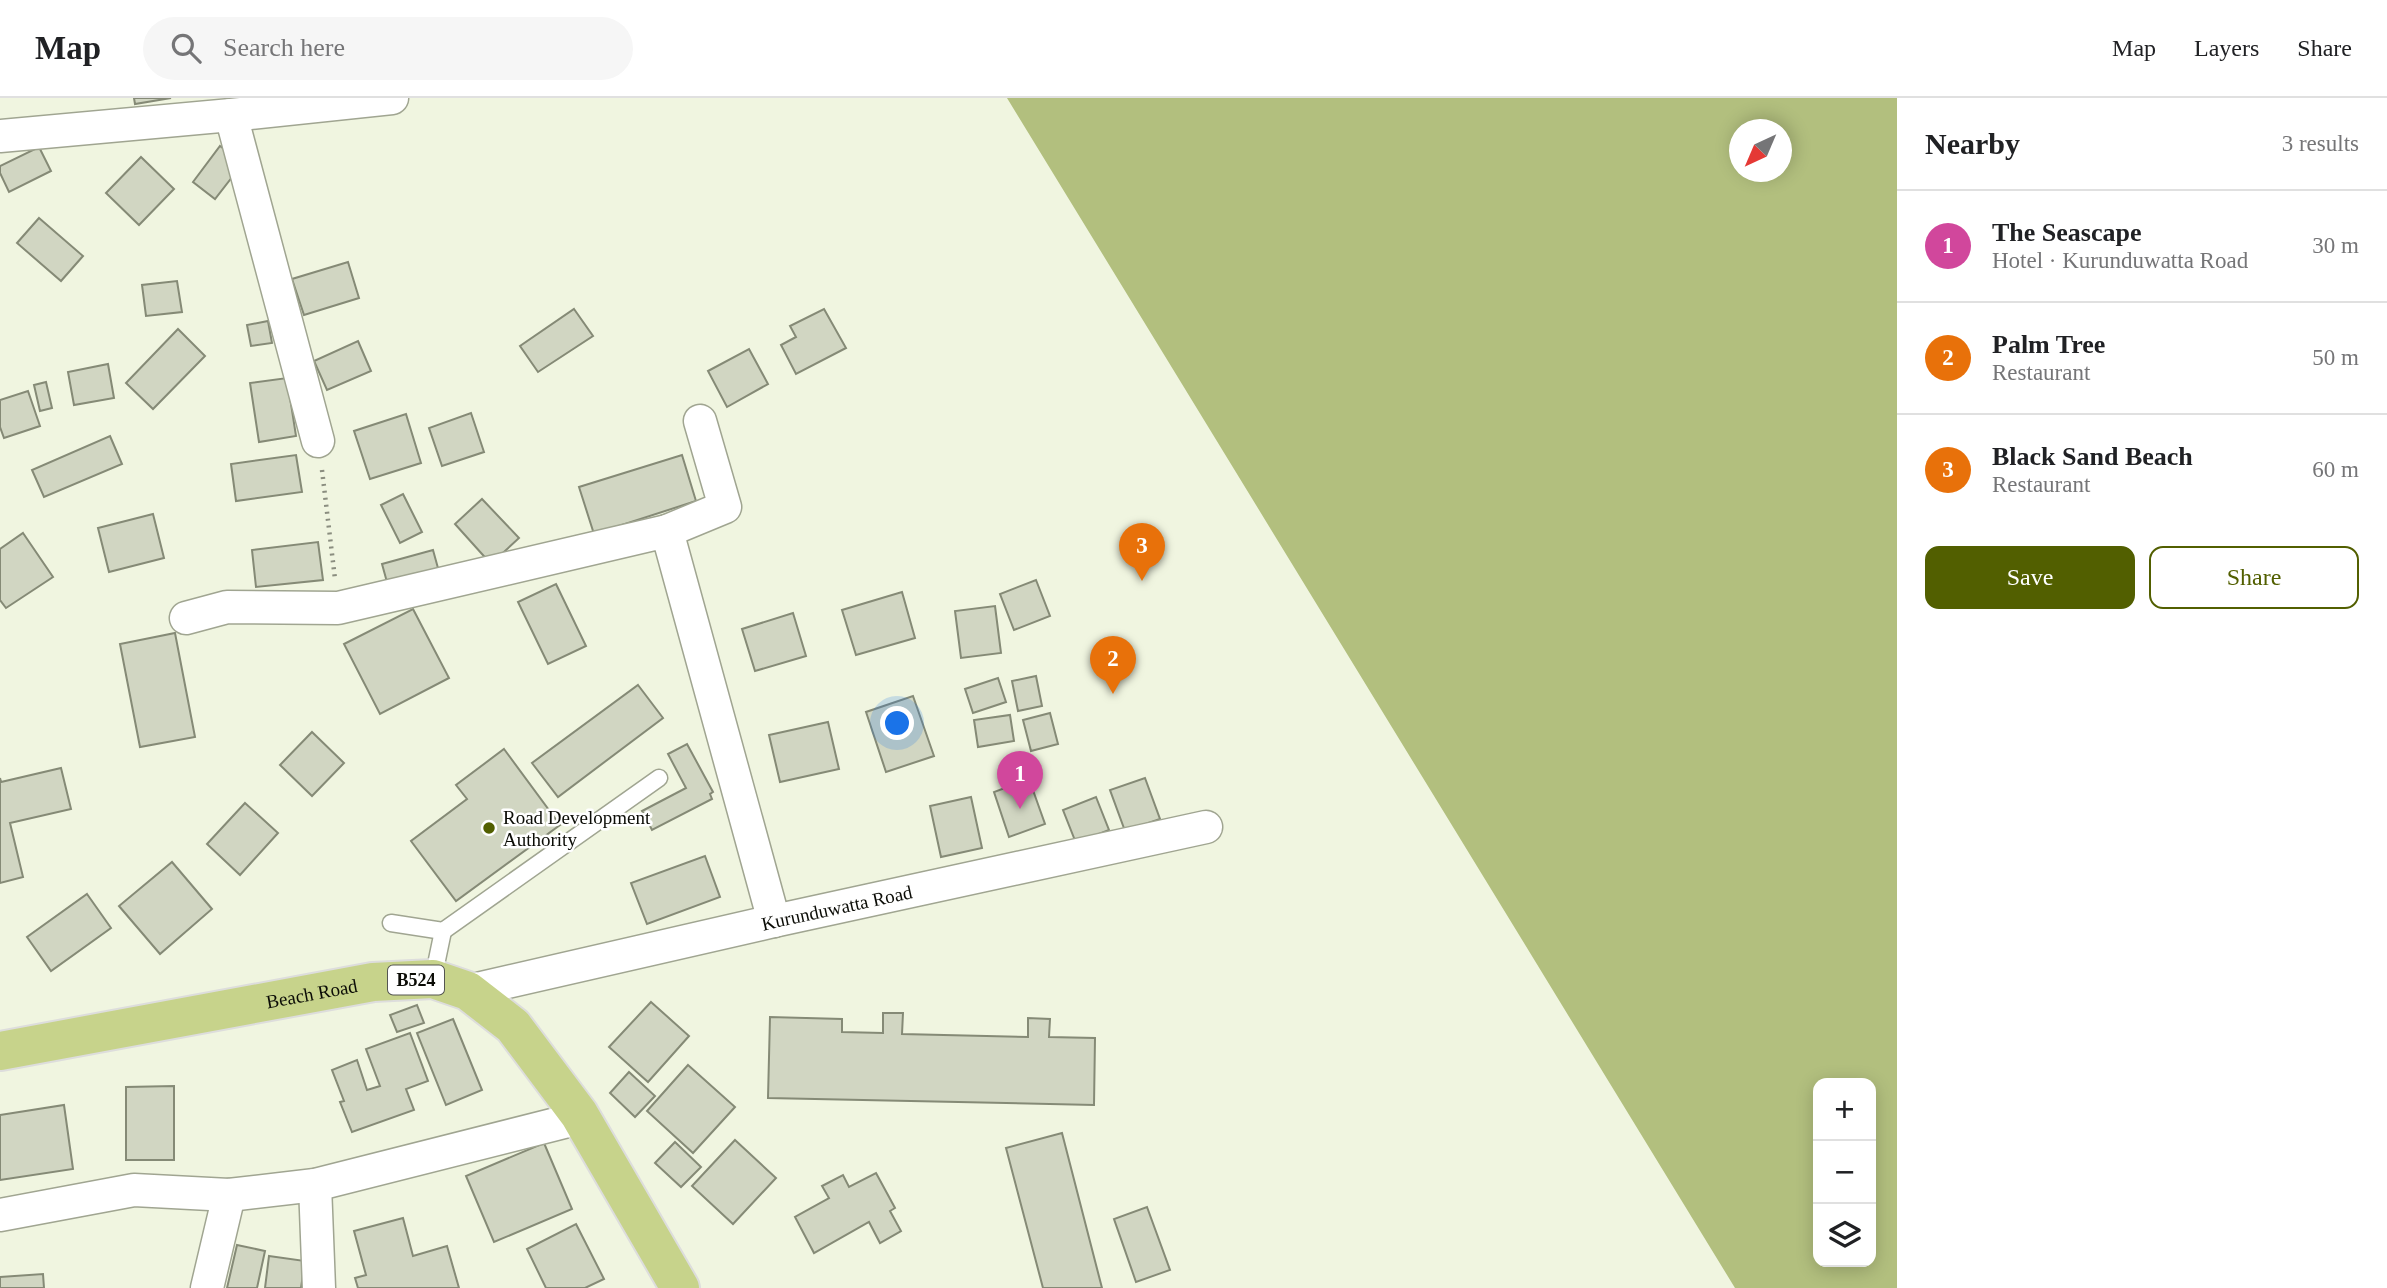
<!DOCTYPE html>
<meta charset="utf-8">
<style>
body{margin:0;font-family:"Times New Roman",serif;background:#f6f6f6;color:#202124}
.controls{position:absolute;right:21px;bottom:21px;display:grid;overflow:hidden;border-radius:14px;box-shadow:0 4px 18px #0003}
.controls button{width:63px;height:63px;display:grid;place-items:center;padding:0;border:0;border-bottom:2px solid #e0e0e0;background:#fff;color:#202124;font:35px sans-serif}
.compass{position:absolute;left:1729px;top:21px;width:63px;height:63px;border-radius:50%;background:#fff;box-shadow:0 4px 18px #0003;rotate:224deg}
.you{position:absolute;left:898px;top:626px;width:24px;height:24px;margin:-18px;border:5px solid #fff;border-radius:50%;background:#1a73e8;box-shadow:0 0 0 10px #1a73e833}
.badge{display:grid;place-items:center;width:46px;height:46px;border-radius:50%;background:#525f00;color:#fff;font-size:23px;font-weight:700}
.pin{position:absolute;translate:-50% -58px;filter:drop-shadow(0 2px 4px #0008)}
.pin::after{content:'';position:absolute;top:37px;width:24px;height:21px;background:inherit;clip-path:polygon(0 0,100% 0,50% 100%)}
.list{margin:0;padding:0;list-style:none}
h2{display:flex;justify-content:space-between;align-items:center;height:91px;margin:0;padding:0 28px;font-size:30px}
h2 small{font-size:23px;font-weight:400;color:#757577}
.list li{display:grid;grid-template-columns:46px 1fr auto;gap:21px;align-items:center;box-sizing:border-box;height:112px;padding:0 28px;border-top:2px solid #e0e0e0}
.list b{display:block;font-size:26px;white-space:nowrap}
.list p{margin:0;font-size:23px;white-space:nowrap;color:#757577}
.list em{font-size:23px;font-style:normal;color:#757577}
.actions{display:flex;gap:14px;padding:21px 28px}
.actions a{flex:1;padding:16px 0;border:2px solid #525f00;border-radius:14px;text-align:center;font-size:24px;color:#525f00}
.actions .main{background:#525f00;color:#fff}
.icon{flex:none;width:38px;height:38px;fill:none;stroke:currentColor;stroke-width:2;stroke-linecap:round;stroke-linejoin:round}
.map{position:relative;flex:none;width:1897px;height:1190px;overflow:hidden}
header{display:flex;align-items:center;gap:42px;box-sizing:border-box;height:98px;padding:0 35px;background:#fff;border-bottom:2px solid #e0e0e0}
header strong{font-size:33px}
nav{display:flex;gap:38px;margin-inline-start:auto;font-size:24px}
.search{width:490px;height:63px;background:#f6f6f6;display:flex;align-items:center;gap:18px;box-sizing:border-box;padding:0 24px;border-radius:38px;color:#757577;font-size:26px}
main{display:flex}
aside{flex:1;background:#fff}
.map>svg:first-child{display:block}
.water{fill:#b2bf7e;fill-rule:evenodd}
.building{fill:#d1d6c2;stroke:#858a76;stroke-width:2}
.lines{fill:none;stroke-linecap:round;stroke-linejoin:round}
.lane-casing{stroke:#a0a591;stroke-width:19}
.street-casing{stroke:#a0a591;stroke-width:35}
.primary-casing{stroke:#dddddc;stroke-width:42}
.path{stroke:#8a8d7f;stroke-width:4.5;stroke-dasharray:2 5;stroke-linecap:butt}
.lane{stroke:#fff;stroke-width:16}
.street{stroke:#fff;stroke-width:32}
.primary{stroke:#c7d38b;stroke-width:38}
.poi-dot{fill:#525f00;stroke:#fff;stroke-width:2.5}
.labels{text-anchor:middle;stroke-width:5;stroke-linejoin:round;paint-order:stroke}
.shield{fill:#fff;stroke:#545551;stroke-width:2}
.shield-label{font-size:18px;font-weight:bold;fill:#0b0c06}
.poi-label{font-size:19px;fill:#0b0c06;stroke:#fff;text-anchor:start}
.street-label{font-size:19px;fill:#0b0c06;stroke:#fff}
</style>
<header>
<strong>Map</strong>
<div class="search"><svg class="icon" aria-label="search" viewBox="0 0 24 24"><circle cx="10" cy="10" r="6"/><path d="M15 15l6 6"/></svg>Search here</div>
<nav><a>Map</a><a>Layers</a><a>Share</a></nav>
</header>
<main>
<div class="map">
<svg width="1897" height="1190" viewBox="0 0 1897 1190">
<rect width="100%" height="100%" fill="#f0f5e0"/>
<path class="water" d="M1007 0H1897V1190H1735ZM1740 32H1782V74H1740ZM1818 985H1871V1164H1818Z"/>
<g class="building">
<path d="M134 0H171L135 6Z"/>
<path d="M220 48 243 65 215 101 193 84Z"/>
<path d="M39 49 51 73 9 94 0 75V68Z"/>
<path d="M141 59 174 91 139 127 106 95Z"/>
<path d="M39 120 83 158 61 183 17 145Z"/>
<path d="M348 164 359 200 304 217 292 181Z"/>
<path d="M177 183 182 214 146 218 142 187Z"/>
<path d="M574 211 593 238 538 274 520 248Z"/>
<path d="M824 211 846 250 796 276 781 247 796 239 790 228Z"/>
<path d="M268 223 272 245 251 248 247 227Z"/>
<path d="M178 231 205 258 153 311 126 285Z"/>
<path d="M358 243 371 273 327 292 314 263Z"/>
<path d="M749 251 768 286 727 309 708 273Z"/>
<path d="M108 266 114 300 74 307 68 274Z"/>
<path d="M287 280 296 338 259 344 250 285Z"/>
<path d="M46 284 52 310 40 313 34 287Z"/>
<path d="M28 293 40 328 4 340 0 329V302Z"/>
<path d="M471 315 484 354 442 368 429 330Z"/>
<path d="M406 316 421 365 370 381 354 333Z"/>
<path d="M110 338 122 366 44 399 32 372Z"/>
<path d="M296 357 302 394 236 403 231 366Z"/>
<path d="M682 357 696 403 594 436 579 389Z"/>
<path d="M403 396 422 434 400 445 381 407Z"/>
<path d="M482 401 519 440 491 466 455 426Z"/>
<path d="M153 416 164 460 109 474 98 430Z"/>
<path d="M23 435 53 479 6 510 0 502V451Z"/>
<path d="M318 444 323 482 256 489 252 452Z"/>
<path d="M433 452 441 481 390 495 382 466Z"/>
<path d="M1036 482 1050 518 1014 532 1000 496Z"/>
<path d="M556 486 586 548 548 566 518 504Z"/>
<path d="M902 494 915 540 856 557 842 512Z"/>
<path d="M995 508 1001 555 961 560 955 513Z"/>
<path d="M413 511 449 580 380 616 344 546Z"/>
<path d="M793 515 806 558 755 573 742 531Z"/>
<path d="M175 535 195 639 140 649 120 546Z"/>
<path d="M1036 578 1042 608 1018 613 1012 583Z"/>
<path d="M998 580 1006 604 973 615 965 591Z"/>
<path d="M638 587 663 620 558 699 532 665Z"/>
<path d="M913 598 934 658 886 674 866 614Z"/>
<path d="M1050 615 1058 646 1031 653 1023 622Z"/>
<path d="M1010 617 1014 643 978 649 974 622Z"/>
<path d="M828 624 839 671 780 684 769 637Z"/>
<path d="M312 634 344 665 312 698 280 667Z"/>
<path d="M687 646 713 694 710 696 712 701 652 732 642 713 686 690 668 656Z"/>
<path d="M504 651 560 727 456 803 411 743 467 701 456 687Z"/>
<path d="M61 670 71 711 10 725 23 779 0 785V680L1 684Z"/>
<path d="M1145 680 1160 721 1125 733 1110 692Z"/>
<path d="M1029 681 1045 726 1009 739 994 694Z"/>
<path d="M971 699 982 750 941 759 930 708Z"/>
<path d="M1096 699 1109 732 1076 745 1063 712Z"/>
<path d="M245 705 278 735 240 777 207 746Z"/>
<path d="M705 758 720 799 647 826 631 785Z"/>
<path d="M172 764 212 811 160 856 119 808Z"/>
<path d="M87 796 111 830 51 873 27 839Z"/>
<path d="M651 904 689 938 648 984 609 949Z"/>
<path d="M417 907 424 925 397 934 390 917Z"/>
<path d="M883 915H903L902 936 1028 939V920L1050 921 1049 939 1095 940 1094 1007 768 1000 770 919 842 921V934L883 935Z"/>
<path d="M453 921 482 992 446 1007 417 935Z"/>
<path d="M410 935 428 983 406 991 414 1012 352 1034 340 1004 344 1003 332 972 357 962 367 992 380 988 366 951Z"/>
<path d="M688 967 735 1009 693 1055 647 1013Z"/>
<path d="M629 974 655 998 635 1019 610 995Z"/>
<path d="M174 988V1062H126V989Z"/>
<path d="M64 1007 73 1071 0 1082V1017Z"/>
<path d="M1062 1035 1102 1190H1043L1006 1050Z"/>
<path d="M735 1042 776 1080 733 1126 692 1088Z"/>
<path d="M675 1044 701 1069 681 1089 655 1065Z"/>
<path d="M544 1045 572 1111 494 1144 466 1078Z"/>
<path d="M876 1075 895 1110 890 1113 901 1133 880 1145 869 1124 814 1155 795 1119 829 1100 822 1088 843 1077 849 1089Z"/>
<path d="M1147 1109 1170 1172 1136 1184 1114 1121Z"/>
<path d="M403 1120 413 1158 447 1148 459 1190H358L355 1180 366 1177 354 1133Z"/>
<path d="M576 1126 604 1181 585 1190H546L527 1151Z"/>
<path d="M237 1147 265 1153 257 1190H227Z"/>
<path d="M269 1158 305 1163 301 1190H265Z"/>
<path d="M43 1176 44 1190H0V1179Z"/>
</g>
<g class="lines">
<defs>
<g id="lane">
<path d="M391 825 443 833 659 680"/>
<path d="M433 881 443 833"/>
</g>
<g id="street">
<path d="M231 17 318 343"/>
<path d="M0 38 231 17 392 0"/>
<path d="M667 433 725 409 700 323"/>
<path d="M186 520 227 509 338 510 667 433 774 823"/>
<path id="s1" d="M468 893 774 823 1206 729"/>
<path d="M315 1087 319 1190"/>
<path d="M0 1117 134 1092 229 1097 315 1087 564 1024 579 1016"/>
<path d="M207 1190 229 1097"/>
</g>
<g id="primary">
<path id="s2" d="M0 953 373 884 433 881 468 893 513 928 579 1016 680 1190"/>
</g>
</defs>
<use href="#lane" class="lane-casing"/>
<use href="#street" class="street-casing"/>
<use href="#primary" class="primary-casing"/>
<path class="path" d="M322 372 335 481"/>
<use href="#lane" class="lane"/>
<use href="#street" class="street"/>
<use href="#primary" class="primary"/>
</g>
<circle class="poi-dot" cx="489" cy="730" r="7"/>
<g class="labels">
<rect class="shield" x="388" y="867.5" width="56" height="29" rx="5"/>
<g class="shield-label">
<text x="416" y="888">B524</text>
</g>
<g class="poi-label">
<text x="503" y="726">Road Development<tspan x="503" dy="22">Authority</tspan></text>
</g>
<g class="street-label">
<text dy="7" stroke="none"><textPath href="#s1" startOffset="378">Kurunduwatta Road</textPath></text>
<text dy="7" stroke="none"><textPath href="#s2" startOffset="317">Beach Road</textPath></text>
</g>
</g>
</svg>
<div class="controls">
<button>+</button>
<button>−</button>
<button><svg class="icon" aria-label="layers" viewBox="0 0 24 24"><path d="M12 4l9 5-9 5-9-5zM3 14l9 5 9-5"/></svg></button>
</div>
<svg class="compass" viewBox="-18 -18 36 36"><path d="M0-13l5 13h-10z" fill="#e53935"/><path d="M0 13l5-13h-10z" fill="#757577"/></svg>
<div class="you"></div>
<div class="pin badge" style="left:1020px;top:711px;background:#d1479c">1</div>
<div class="pin badge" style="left:1113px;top:596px;background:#e8710a">2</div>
<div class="pin badge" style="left:1142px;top:483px;background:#e8710a">3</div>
</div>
<aside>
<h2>Nearby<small>3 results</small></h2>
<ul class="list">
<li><span class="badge" style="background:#d1479c">1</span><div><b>The Seascape</b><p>Hotel · Kurunduwatta Road</p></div><em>30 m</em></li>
<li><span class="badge" style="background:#e8710a">2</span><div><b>Palm Tree</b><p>Restaurant</p></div><em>50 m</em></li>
<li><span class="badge" style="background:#e8710a">3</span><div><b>Black Sand Beach</b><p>Restaurant</p></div><em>60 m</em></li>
</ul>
<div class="actions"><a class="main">Save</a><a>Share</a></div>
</aside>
</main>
